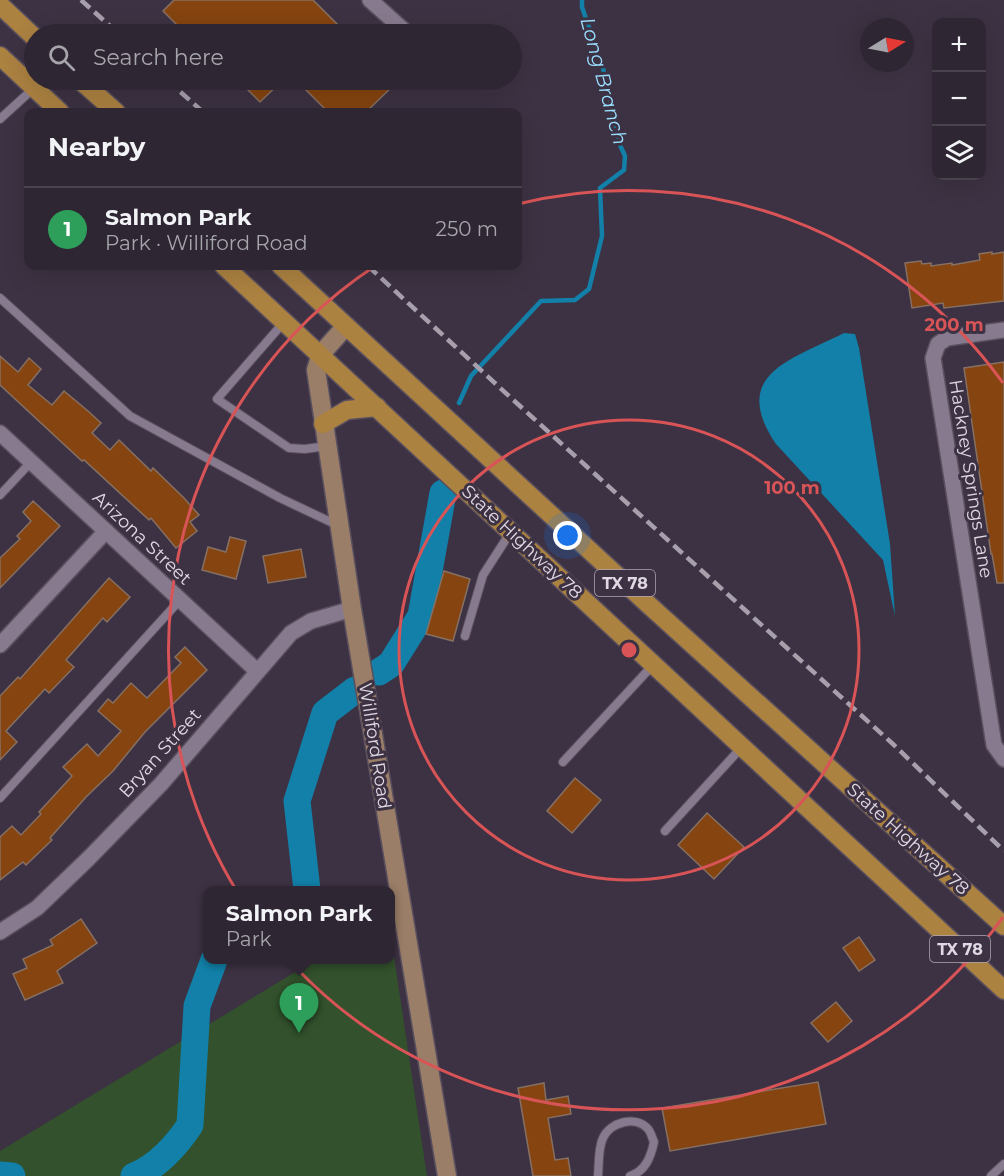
<!DOCTYPE html>
<meta charset="utf-8">
<style>
body{margin:0;font-family:Montserrat,sans-serif;background:#3a323e;color:#f1f3f6}
.controls{position:absolute;right:18px;top:18px;display:grid;overflow:hidden;border-radius:12px;box-shadow:0 6px 24px #0002}
.controls button{width:54px;height:54px;display:grid;place-items:center;padding:0;border:0;border-bottom:2px solid #49434d;background:#2e2632;color:#f1f3f6;font:30px sans-serif}
.compass{position:absolute;left:860px;top:18px;width:54px;height:54px;border-radius:50%;background:#2e2632;box-shadow:0 6px 24px #0002;rotate:80deg}
.you{position:absolute;left:568px;top:536px;width:21px;height:21px;margin:-15px;border:4px solid #fff;border-radius:50%;background:#1a73e8;box-shadow:0 0 0 9px #1a73e833}
.badge{display:grid;place-items:center;width:39px;height:39px;border-radius:50%;background:#cfb837;color:#fff;font-size:20px;font-weight:700}
.pin{position:absolute;translate:-50% -50px;filter:drop-shadow(0 2px 3px #0008)}
.pin::after{content:'';position:absolute;top:32px;width:21px;height:18px;background:inherit;clip-path:polygon(0 0,100% 0,50% 100%)}
.popup{position:absolute;left:203px;top:886px;width:192px;height:78px;box-sizing:border-box;display:grid;place-content:center;border-radius:12px;background:#2e2632;filter:drop-shadow(0 2px 4px #0005);font-size:20px;white-space:nowrap;color:#a7a5ac}
.popup b{font-size:22px;color:#f1f3f6}
.popup::after{content:'';position:absolute;left:50%;top:100%;margin-left:-12px;border:12px solid transparent;border-top-color:#2e2632}
.list{margin:0;padding:0;list-style:none}
h2{display:flex;justify-content:space-between;align-items:center;height:78px;margin:0;padding:0 24px;font-size:26px}
h2 small{font-size:20px;font-weight:400;color:#a7a5ac}
.list li{display:grid;grid-template-columns:39px 1fr auto;gap:18px;align-items:center;box-sizing:border-box;height:84px;padding:0 24px;border-top:2px solid #49434d}
.list b{display:block;font-size:22px;white-space:nowrap}
.list p{margin:0;font-size:20px;white-space:nowrap;color:#a7a5ac}
.list em{font-size:20px;font-style:normal;color:#a7a5ac}
.icon{flex:none;width:33px;height:33px;fill:none;stroke:currentColor;stroke-width:2;stroke-linecap:round;stroke-linejoin:round}
.map{position:relative;flex:none;width:1004px;height:1176px;overflow:hidden}
.search{position:absolute;background:#2e2632;box-shadow:0 6px 24px #0002;left:24px;top:24px;width:498px;height:66px;display:flex;align-items:center;gap:15px;box-sizing:border-box;padding:0 21px;border-radius:33px;color:#a7a5ac;font-size:22px}
.panel{position:absolute;background:#2e2632;box-shadow:0 6px 24px #0002;left:24px;top:108px;width:498px;height:162px;border-radius:12px}
.map>svg:first-child{display:block}
.green{fill:#32512c}
.water{fill:#1280a8}
.lines{fill:none;stroke-linecap:round;stroke-linejoin:round}
.stream{stroke:#1280a8;stroke-width:4.5}
.river{stroke:#1280a8;stroke-width:27}
.building{fill:#854410;stroke:#867063;stroke-width:1.5}
.lane-casing{stroke:#594f5e;stroke-width:10}
.street-casing{stroke:#594f5e;stroke-width:18}
.secondary-casing{stroke:#594f5e;stroke-width:21}
.primary-casing{stroke:#594f5e;stroke-width:21}
.lane{stroke:#877a8e;stroke-width:8}
.street{stroke:#877a8e;stroke-width:15}
.secondary{stroke:#9a7e67;stroke-width:18}
.primary{stroke:#ac8241;stroke-width:18}
.rail{stroke:#a79fac;stroke-width:4.5;stroke-dasharray:12 6;stroke-linecap:butt}
.ring{fill:none;stroke:#d85457;stroke-width:3}
.labels{text-anchor:middle;stroke-width:6;stroke-linejoin:round;paint-order:stroke}
.shield{fill:#3d3243;stroke:#afa7b4;stroke-width:1.5}
.shield-label{font-size:16px;font-weight:bold;fill:#e0d9e4}
.street-label{font-size:18px;fill:#e0d9e4;stroke:#3d3243}
.water-label{font-size:20px;font-style:italic;fill:#99deff;stroke:#3d3243}
.centre{fill:#d85457;stroke:#3d3243;stroke-width:3}
.ring-label{font-size:18px;text-anchor:middle;font-weight:bold;fill:#d85457;stroke:#3d3243;stroke-width:6;stroke-linejoin:round;paint-order:stroke}
</style>
<div class="map">
<svg width="1004" height="1176" viewBox="0 0 1004 1176">
<rect width="100%" height="100%" fill="#3d3243"/>
<path class="green" d="M391 937 427 1176H0V1151L315 960H391Z"/>
<path class="water" d="M844 333 855 334 859 348 890 544 895 616 883 560 776 444C729 374 791 360 844 333Z"/>
<g class="lines">
<path class="stream" d="M459 403 471 376 541 301 575 300 589 289 602 236 600 188 624 170 625 156 620 145 603 68 582 7V0"/>
<g class="river">
<path d="M379 672 391 664 421 616 443 493"/>
<path d="M307 890 297 801 325 713 355 690"/>
<path d="M0 1175 12 1176"/>
<path d="M134 1176C157 1167 177 1145 190 1125L197 1006 214 960"/>
</g>
</g>
<g class="building">
<path d="M174 0H313L338 25 328 34H186L163 11Z"/>
<path d="M238 80H283L260 102Z"/>
<path d="M296 80H399L366 112H328Z"/>
<path d="M992 252V254L1004 252V301L944 308 943 303 912 308 905 263 921 261 922 264 931 263V266L952 263V265L980 260 979 254Z"/>
<path d="M0 356 18 372 29 358 41 369 28 385 52 405 64 391 88 411 101 423 92 433 110 450 119 440 151 471 153 468 184 498 199 515 190 522 197 531 176 548 151 518 149 520 84 460 82 461 0 385Z"/>
<path d="M1004 362V583H997L992 554H991L964 368Z"/>
<path d="M33 501 60 526 0 588V558L20 539 17 536 31 521 23 512Z"/>
<path d="M230 537 246 541 236 579 202 570 208 547 226 552Z"/>
<path d="M301 549 306 577 268 583 263 556Z"/>
<path d="M444 571 470 579 453 641 426 634Z"/>
<path d="M109 578 130 597 107 622 103 618 66 660 74 667 49 693 45 689 6 731 17 742 0 760V696L18 677 20 679Z"/>
<path d="M185 647 207 670 145 732 113 771 86 797 50 838 52 840 26 865 23 862 0 880V837L12 826 21 835 41 814 39 812 72 776 63 767 87 744 98 756 121 731 98 711 108 699 113 703 131 683 147 698 181 663 175 657Z"/>
<path d="M575 778 601 800 572 833 547 811Z"/>
<path d="M707 813 744 847 714 879 678 845Z"/>
<path d="M81 919 97 943 57 971 63 983 25 1000 13 974 27 968 23 959 53 945 50 940Z"/>
<path d="M859 937 875 960 859 971 843 948Z"/>
<path d="M836 1002 852 1021 828 1042 811 1023Z"/>
<path d="M818 1082 826 1124 670 1151 662 1108Z"/>
<path d="M544 1083 546 1100 568 1096 571 1114 548 1118 555 1160 568 1158 571 1176H533L518 1088Z"/>
</g>
<g class="lines">
<defs>
<g id="lane">
<path d="M0 119 34 88"/>
<path d="M0 298 130 416 280 498 337 525"/>
<path d="M284 322 217 399 289 448 305 449 327 446"/>
<path d="M0 495 31 462"/>
<path d="M465 636 483 575 510 533"/>
<path d="M563 762 653 665"/>
<path d="M0 798 180 600"/>
<path d="M665 831 741 748"/>
<path d="M598 1176C599 1165 598 1148 603 1138 610 1122 636 1115 648 1129 651 1132 652 1138 654 1142 651 1156 646 1171 630 1176"/>
<path d="M991 1176 1004 1164"/>
</g>
<g id="street">
<path d="M370 0 408 34"/>
<path d="M1004 330 947 338 938 344 933 358 994 745 1004 759"/>
<path d="M0 433 257 671"/>
<path d="M0 645 106 531"/>
<path d="M0 932 37 908 89 858 161 784 291 633 311 621 352 609"/>
</g>
<path id="secondary" d="M346 326 321 354 316 370 352 609 447 1176"/>
<g id="primary">
<path d="M0 5 34 37"/>
<path d="M0 56 60 112"/>
<path d="M80 80 116 112"/>
<path d="M224 266 1004 990"/>
<path d="M281 266 650 606 1004 926"/>
<path d="M323 424 347 410 377 407"/>
</g>
</defs>
<use href="#lane" class="lane-casing"/>
<use href="#street" class="street-casing"/>
<use href="#secondary" class="secondary-casing"/>
<use href="#primary" class="primary-casing"/>
<use href="#lane" class="lane"/>
<use href="#street" class="street"/>
<use href="#secondary" class="secondary"/>
<use href="#primary" class="primary"/>
<g class="rail">
<path d="M81 0 119 34"/>
<path d="M167 80 203 112"/>
<path d="M368 266 510 397 894 745 1004 851"/>
</g>
</g>
<g class="ring">
<circle cx="629" cy="650" r="230"/>
<path d="M1003 917A460 460 0 1 1 375 266M518 204A460 460 0 0 1 1003 383"/>
</g>
<g class="labels">
<g class="shield">
<rect x="595" y="570" width="60" height="26" rx="4.5"/>
<rect x="930" y="936" width="60" height="26" rx="4.5"/>
</g>
<g class="shield-label">
<text x="625" y="589">TX 78</text>
<text x="960" y="955">TX 78</text>
</g>
<g class="street-label">
<text transform="translate(971 479) rotate(81)" y="6">Hackney Springs Lane</text>
<text transform="translate(142 538) rotate(43)" y="6">Arizona Street</text>
<text transform="translate(522 542) rotate(43)" y="6">State Highway 78</text>
<text transform="translate(375 746) rotate(81)" y="6">Williford Road</text>
<text transform="translate(160 753) rotate(-48)" y="6">Bryan Street</text>
<text transform="translate(908 839) rotate(42)" y="6">State Highway 78</text>
</g>
<g class="water-label">
<text transform="translate(604 81) rotate(75)" y="7">Long Branch</text>
</g>
</g>
<circle cx="629" cy="650" r="9" class="centre"/>
<g class="ring-label">
<text x="954" y="331">200 m</text>
<text x="792" y="494">100 m</text>
</g>
</svg>
<div class="controls">
<button>+</button>
<button>−</button>
<button><svg class="icon" aria-label="layers" viewBox="0 0 24 24"><path d="M12 4l9 5-9 5-9-5zM3 14l9 5 9-5"/></svg></button>
</div>
<svg class="compass" viewBox="-18 -18 36 36"><path d="M0-13l5 13h-10z" fill="#e53935"/><path d="M0 13l5-13h-10z" fill="#a7a5ac"/></svg>
<div class="you"></div>
<div class="pin badge" style="left:299px;top:1033px;background:#2e9e5b">1</div>
<div class="popup"><b>Salmon Park</b>Park</div>
<div class="search"><svg class="icon" aria-label="search" viewBox="0 0 24 24"><circle cx="10" cy="10" r="6"/><path d="M15 15l6 6"/></svg>Search here</div>
<section class="panel">
<h2>Nearby<small></small></h2>
<ul class="list">
<li><span class="badge" style="background:#2e9e5b">1</span><div><b>Salmon Park</b><p>Park · Williford Road</p></div><em>250 m</em></li>
</ul>
</section>
</div>
